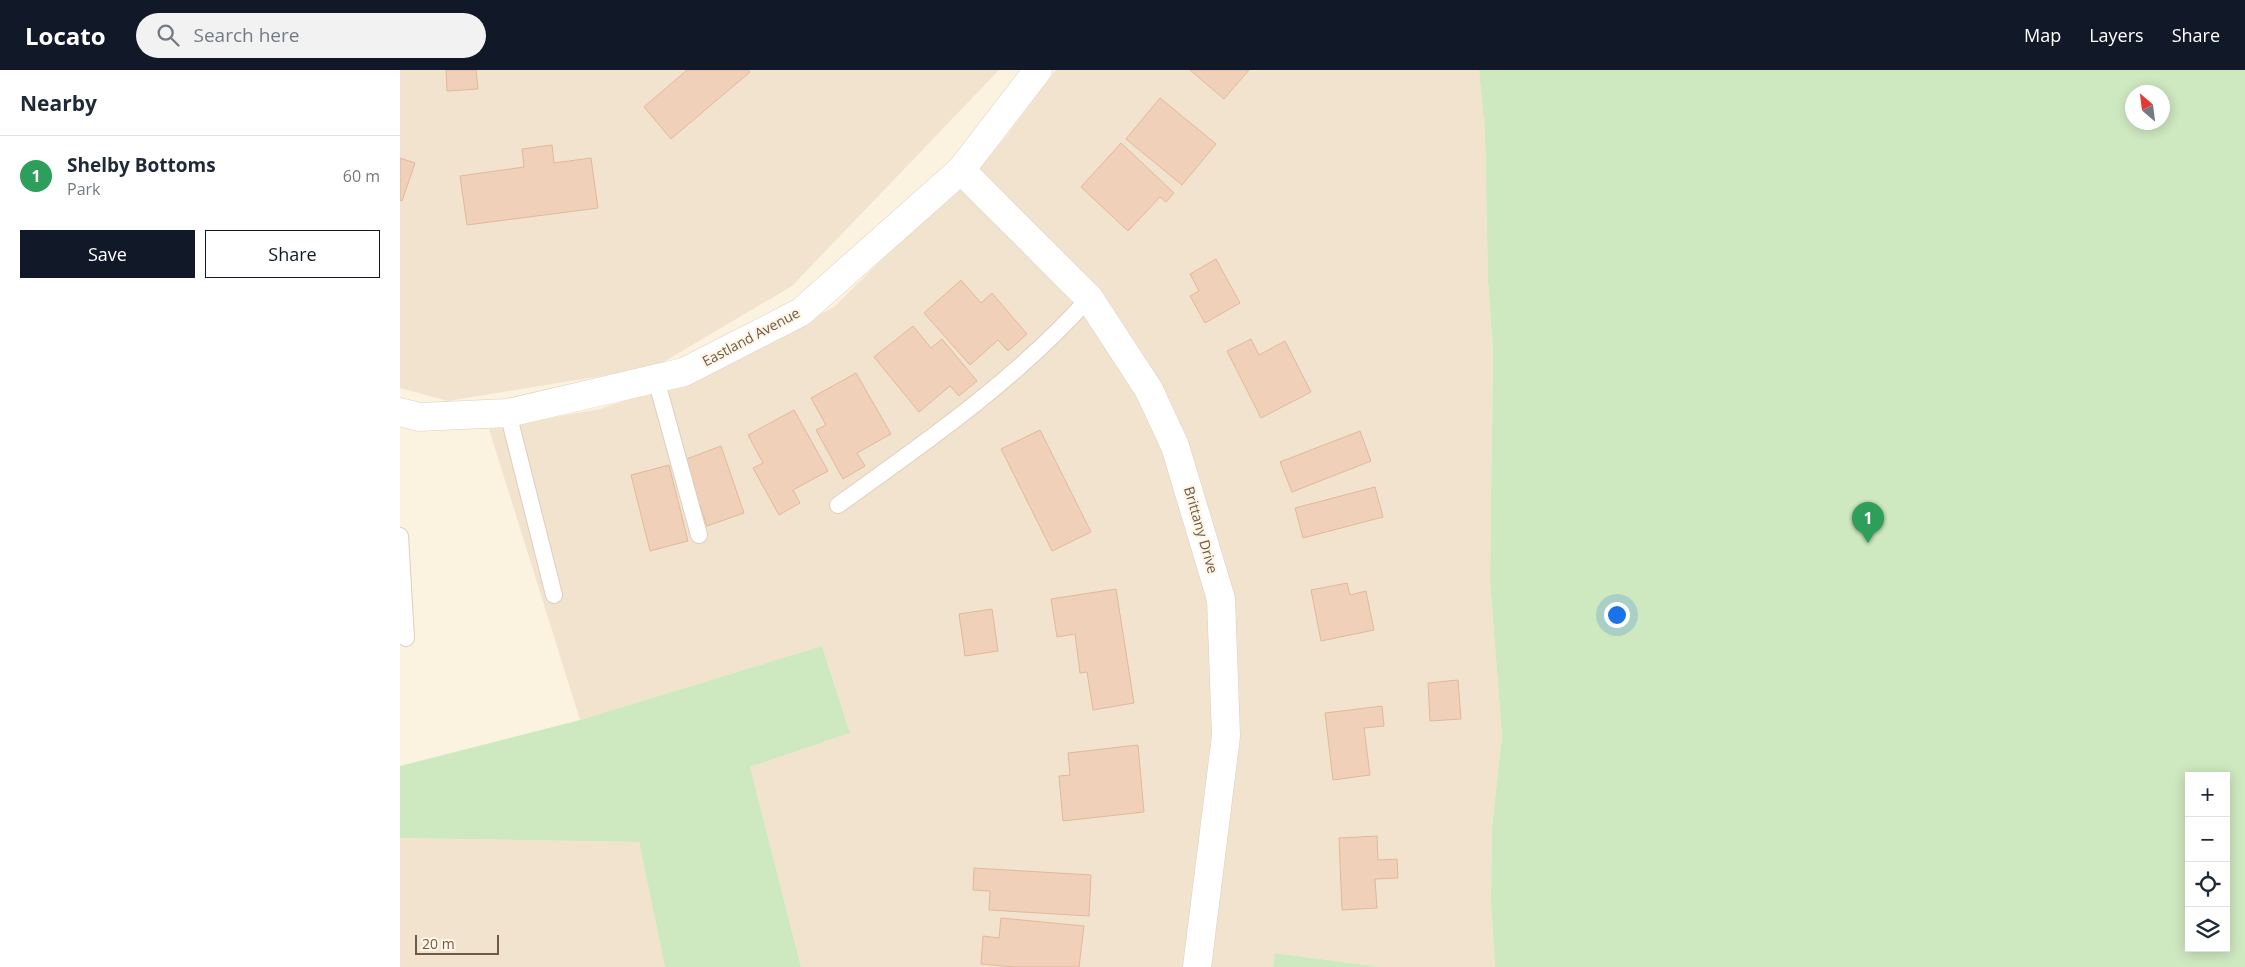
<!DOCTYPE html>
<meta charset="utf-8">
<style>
body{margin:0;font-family:"Open Sans",sans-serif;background:#f2f2f3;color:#1f2937}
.controls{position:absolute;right:15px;bottom:15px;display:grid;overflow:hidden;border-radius:0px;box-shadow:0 2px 12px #0003}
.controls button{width:45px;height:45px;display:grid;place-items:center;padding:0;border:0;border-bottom:1px solid #e0e1e3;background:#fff;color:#1f2937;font:25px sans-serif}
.compass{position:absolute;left:1725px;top:15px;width:45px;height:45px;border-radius:50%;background:#fff;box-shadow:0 2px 12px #0003;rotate:332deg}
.scale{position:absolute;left:15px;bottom:12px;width:84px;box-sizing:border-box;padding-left:5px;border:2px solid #715848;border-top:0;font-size:14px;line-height:18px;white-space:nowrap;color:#715848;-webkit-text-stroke:4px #fef6e6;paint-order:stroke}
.you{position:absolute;left:1216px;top:544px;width:18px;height:18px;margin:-12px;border:4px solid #fff;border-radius:50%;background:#1a73e8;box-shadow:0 0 0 8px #1a73e833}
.badge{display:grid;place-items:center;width:32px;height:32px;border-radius:50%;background:#111827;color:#fff;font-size:16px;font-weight:700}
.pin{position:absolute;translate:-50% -41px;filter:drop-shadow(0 1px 2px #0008)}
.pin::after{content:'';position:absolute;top:26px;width:18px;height:15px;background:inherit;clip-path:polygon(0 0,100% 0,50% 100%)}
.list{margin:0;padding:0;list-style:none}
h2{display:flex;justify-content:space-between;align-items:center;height:65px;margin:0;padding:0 20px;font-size:21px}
h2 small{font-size:16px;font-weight:400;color:#747a83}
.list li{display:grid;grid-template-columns:32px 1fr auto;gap:15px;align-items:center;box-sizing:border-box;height:80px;padding:0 20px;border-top:1px solid #e0e1e3}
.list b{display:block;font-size:19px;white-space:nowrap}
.list p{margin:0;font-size:16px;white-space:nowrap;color:#747a83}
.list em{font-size:16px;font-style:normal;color:#747a83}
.actions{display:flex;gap:10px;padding:15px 20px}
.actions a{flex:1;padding:11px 0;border:1px solid #111827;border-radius:0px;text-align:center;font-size:18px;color:#111827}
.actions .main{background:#111827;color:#fff}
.icon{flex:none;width:28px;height:28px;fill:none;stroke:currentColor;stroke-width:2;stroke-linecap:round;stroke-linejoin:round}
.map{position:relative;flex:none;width:1845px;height:897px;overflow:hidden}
header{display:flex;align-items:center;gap:30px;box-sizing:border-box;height:70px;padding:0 25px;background:#111827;color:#fff}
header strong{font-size:24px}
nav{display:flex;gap:28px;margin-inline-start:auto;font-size:18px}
.search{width:350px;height:45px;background:#f2f2f3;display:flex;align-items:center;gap:12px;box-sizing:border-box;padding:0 18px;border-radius:28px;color:#747a83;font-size:19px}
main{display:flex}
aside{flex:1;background:#fff}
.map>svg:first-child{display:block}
.residential{fill:#f2e3cf}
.green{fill:#cee8c0;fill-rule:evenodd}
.building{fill:#f0d0b9;stroke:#e2b89a}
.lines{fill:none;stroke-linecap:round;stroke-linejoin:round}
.service-casing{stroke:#dfcebd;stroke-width:18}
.minor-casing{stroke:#dfcebd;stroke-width:29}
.service{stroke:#fff;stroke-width:16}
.minor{stroke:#fff;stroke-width:28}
.labels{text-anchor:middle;stroke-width:4.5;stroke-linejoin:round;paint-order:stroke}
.street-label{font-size:14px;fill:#715848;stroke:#fef6e6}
</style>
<header>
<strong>Locato</strong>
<div class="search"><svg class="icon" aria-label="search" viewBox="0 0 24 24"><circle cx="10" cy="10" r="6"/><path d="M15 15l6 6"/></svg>Search here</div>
<nav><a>Map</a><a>Layers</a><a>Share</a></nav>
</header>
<main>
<aside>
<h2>Nearby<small></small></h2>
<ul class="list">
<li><span class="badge" style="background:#2e9e5b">1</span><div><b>Shelby Bottoms</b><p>Park</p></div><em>60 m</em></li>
</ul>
<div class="actions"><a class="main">Save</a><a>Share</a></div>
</aside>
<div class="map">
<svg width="1845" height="897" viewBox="0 0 1845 897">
<rect width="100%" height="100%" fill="#fbf2e0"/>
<g class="residential">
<path d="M0 0H599L392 216 255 297 48 331 0 318Z"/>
<path d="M656 0H1079L1085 64 1088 211 1093 282 1090 511 1102 666 1092 757 1091 832 1095 897H981L876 883 873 897H401L350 697 450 663 422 576 180 650 89 359 200 339 306 303 434 237 604 69Z"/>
<path d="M0 768 239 772 265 897H0Z"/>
</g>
<g class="green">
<path d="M1079 0H1845V897H1095L1091 832 1092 757 1102 666 1090 511 1093 282 1088 211 1085 64ZM1762 22V52H1732V22ZM1789 706H1826V878H1789Z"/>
<path d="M422 576 450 663 350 697 401 897H265L239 772 0 768V696L180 650Z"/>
<path d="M875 883 981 897H873Z"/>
</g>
<g class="building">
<path d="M46 0H76L78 19 47 21Z"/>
<path d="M287 0H348L350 2 271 69 244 37Z"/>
<path d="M790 0H849L824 29Z"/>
<path d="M760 28 816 74 782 115 726 69Z"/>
<path d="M721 73 774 123 766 132 760 127 728 161 681 117Z"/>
<path d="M152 75 154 93 191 88 198 138 67 155 60 106 124 97 122 79Z"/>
<path d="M0 88 15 93 2 131 0 130Z"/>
<path d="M816 189 840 233 805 253 790 226 799 221 790 204Z"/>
<path d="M561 210 581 233 592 223 627 264 608 281 598 270 570 295 524 243Z"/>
<path d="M513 256 531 278 542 269 577 311 559 326 550 316 519 342 474 287Z"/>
<path d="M851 269 859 285 885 271 911 322 861 348 827 281Z"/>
<path d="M456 303 491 364 457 383 465 396 443 409 416 360 426 355 411 328Z"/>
<path d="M394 340 428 401 393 420 400 433 379 445 353 398 363 393 348 365Z"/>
<path d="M640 360 691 462 652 481 601 379Z"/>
<path d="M960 361 971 391 892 422 880 392Z"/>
<path d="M321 376 344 443 307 456 284 390Z"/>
<path d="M269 395 288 471 250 481 231 405Z"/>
<path d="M975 417 983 447 903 468 895 438Z"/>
<path d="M947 513 950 525 966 521 974 560 921 571 911 520Z"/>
<path d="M716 519 734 633 693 640 687 602 680 603 675 564 657 567 651 529Z"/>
<path d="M592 539 598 581 565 586 559 544Z"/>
<path d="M1058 610 1061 649 1030 651 1028 613Z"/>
<path d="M982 636 984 656 964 658 970 705 933 710 925 643Z"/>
<path d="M738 675 744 742 663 751 659 706 670 705 668 683Z"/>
<path d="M977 766 978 790 997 789 998 808 975 809 977 838 942 840 939 768Z"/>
<path d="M574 798 691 805 689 846 589 840 590 821 573 820Z"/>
<path d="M601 848 684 856 679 897H615L581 894 583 866 599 868Z"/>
</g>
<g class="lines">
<defs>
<g id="service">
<path d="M256 309 299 465"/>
<path d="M108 343 154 525"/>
<path d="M438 435C526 372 617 309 689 228"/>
<path d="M0 466 6 568"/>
</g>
<g id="minor">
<path d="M561 100 689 228 749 320 775 376 821 529 826 666 797 897"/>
<path d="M0 342 19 347 108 343 284 302 401 242 561 100 638 0"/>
</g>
</defs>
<use href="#service" class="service-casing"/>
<use href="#minor" class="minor-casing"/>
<use href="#service" class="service"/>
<use href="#minor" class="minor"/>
</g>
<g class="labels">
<g class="street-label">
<text transform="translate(351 267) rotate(-28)" y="5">Eastland Avenue</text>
<text transform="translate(801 460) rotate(74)" y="5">Brittany Drive</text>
</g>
</g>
</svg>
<div class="controls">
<button>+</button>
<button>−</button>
<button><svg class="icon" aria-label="locate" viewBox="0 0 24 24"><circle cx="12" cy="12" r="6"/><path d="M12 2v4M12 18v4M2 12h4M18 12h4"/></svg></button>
<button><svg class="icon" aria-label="layers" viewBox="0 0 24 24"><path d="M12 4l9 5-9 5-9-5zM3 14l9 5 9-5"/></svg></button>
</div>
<svg class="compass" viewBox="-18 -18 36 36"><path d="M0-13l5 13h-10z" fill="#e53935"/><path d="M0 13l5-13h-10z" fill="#747a83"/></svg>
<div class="scale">20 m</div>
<div class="you"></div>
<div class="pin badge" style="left:1468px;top:473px;background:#2e9e5b">1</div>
</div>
</main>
